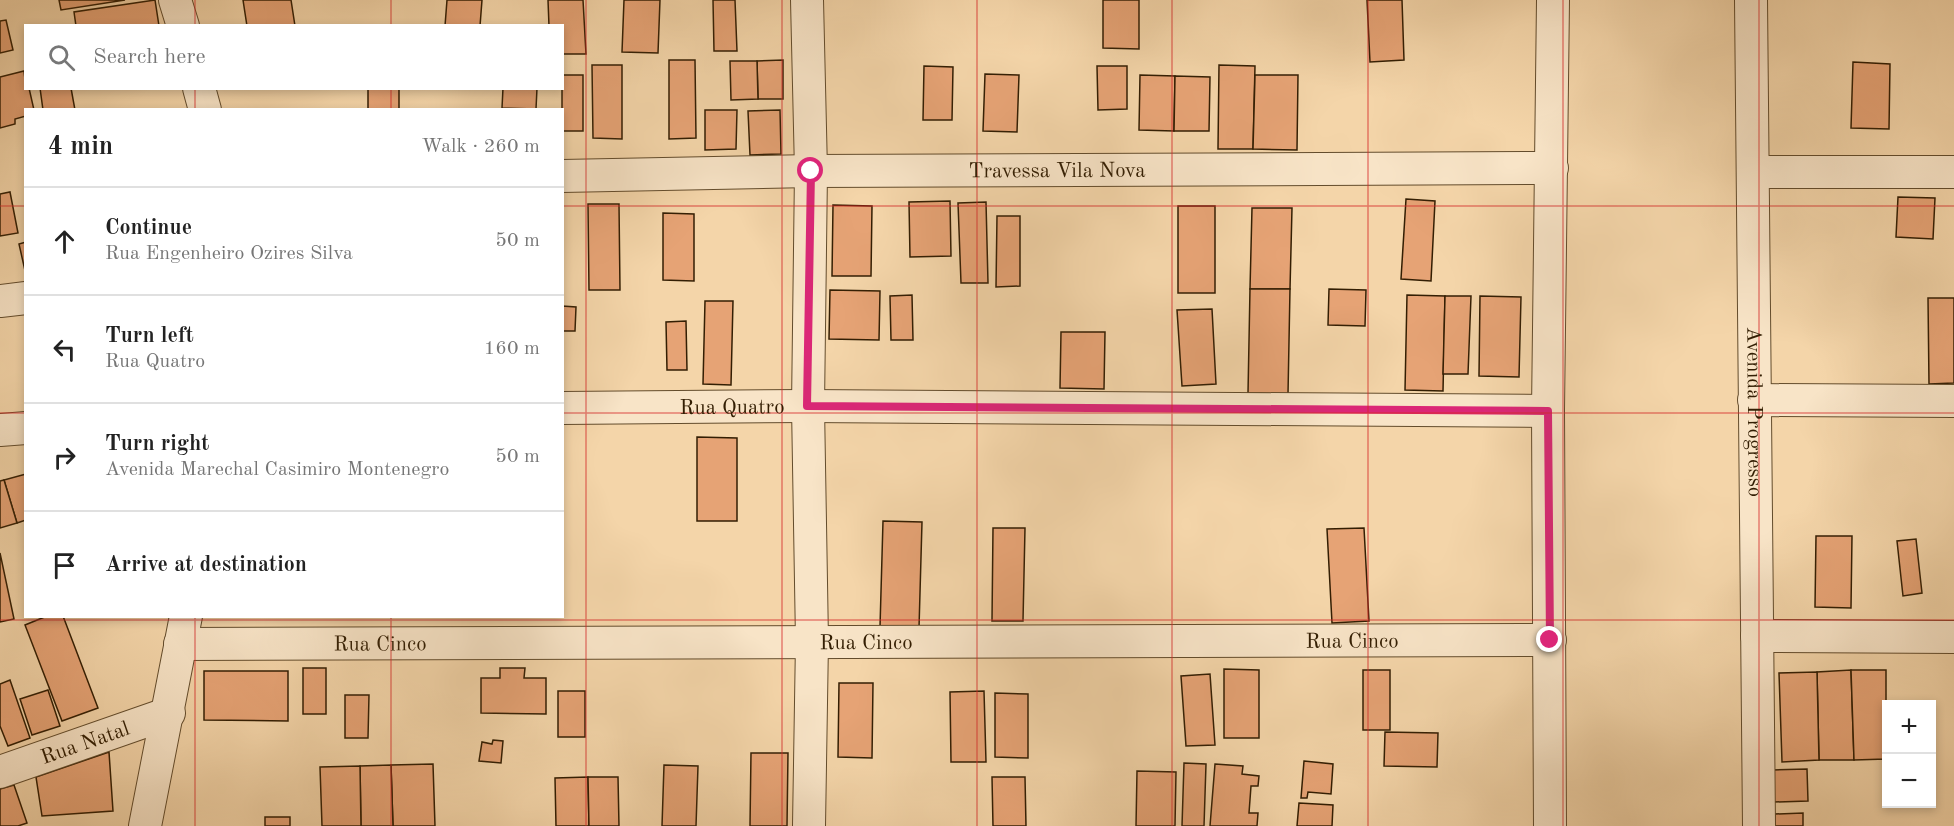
<!DOCTYPE html>
<meta charset="utf-8">
<style>
body{margin:0;font-family:"Old Standard TT",serif;background:#f2f2f2;color:#222}
.controls{position:absolute;right:18px;bottom:18px;display:grid;overflow:hidden;border-radius:0px;box-shadow:0 3px 9px #0003}
.controls button{width:54px;height:54px;display:grid;place-items:center;padding:0;border:0;border-bottom:2px solid #e0e0e0;background:#fff;color:#222;font:30px sans-serif}
.stop{position:absolute;width:18px;height:18px;margin:-14px;border:4px solid #db2777;border-radius:50%;background:#fff}
.stop.end{background:#db2777;border-color:#fff;box-shadow:0 2px 6px #0008}
.list{margin:0;padding:0;list-style:none}
h2{display:flex;justify-content:space-between;align-items:center;height:78px;margin:0;padding:0 24px;font-size:26px}
h2 small{font-size:20px;font-weight:400;color:#767676}
.list li{display:grid;grid-template-columns:39px 1fr auto;gap:18px;align-items:center;box-sizing:border-box;height:108px;padding:0 24px;border-top:2px solid #e0e0e0}
.list b{display:block;font-size:22px;white-space:nowrap}
.list p{margin:0;font-size:20px;white-space:nowrap;color:#767676}
.list em{font-size:20px;font-style:normal;color:#767676}
.icon{flex:none;width:33px;height:33px;fill:none;stroke:currentColor;stroke-width:2;stroke-linecap:round;stroke-linejoin:round}
.map{position:relative;flex:none;width:1954px;height:826px;overflow:hidden}
.search{position:absolute;background:#fff;box-shadow:0 3px 9px #0003;left:24px;top:24px;width:540px;height:66px;display:flex;align-items:center;gap:15px;box-sizing:border-box;padding:0 21px;border-radius:0px;color:#767676;font-size:22px}
.panel{position:absolute;background:#fff;box-shadow:0 3px 9px #0003;left:24px;top:108px;width:540px;height:510px;border-radius:0px}
.map>svg:first-child{display:block}
.building{fill:#e6a375;stroke:#331e03;stroke-width:1.5}
.lines{fill:none;stroke-linecap:round;stroke-linejoin:round}
.street-casing{stroke:#634c2c;stroke-width:34}
.street{stroke:#f8e4c7;stroke-width:32}
.route{stroke:#db2777;stroke-width:8}
.grid{fill:none;stroke:#d62828;stroke-width:1.5;stroke-opacity:0.55}
.labels{text-anchor:middle;stroke-width:4.5;stroke-linejoin:round;paint-order:stroke}
.street-label{font-size:21px;fill:#331e03;stroke:#f8e4c7}
</style>
<div class="map">
<svg width="1954" height="826" viewBox="0 0 1954 826">
<rect width="100%" height="100%" fill="#f4d5a9"/>
<filter id="stains"><feTurbulence type="fractalNoise" baseFrequency=".00333" numOctaves="4"/><feColorMatrix values="0 0 0 0 .2 0 0 0 0 .09 0 0 0 0 .02 0 0 0 .5 -.17"/></filter>
<radialGradient id="worn" r=".72"><stop offset=".6" stop-color="#630" stop-opacity="0"/><stop offset="1" stop-color="#630" stop-opacity=".3"/></radialGradient>
<g class="building">
<path d="M59 0H125L61 10Z"/>
<path d="M155 0 159 26H76L74 12Z"/>
<path d="M243 0H291L295 26H247Z"/>
<path d="M447 0H482L480 26H445Z"/>
<path d="M548 0H583L586 54H562V26H549Z"/>
<path d="M624 0H660L658 53 622 52Z"/>
<path d="M713 0H735L737 51H714Z"/>
<path d="M1103 0H1139V49L1103 48Z"/>
<path d="M1367 0H1402L1404 60 1370 62Z"/>
<path d="M6 20 13 50 0 53V21Z"/>
<path d="M669 60H695L696 138 669 139Z"/>
<path d="M783 60V99H758L757 61Z"/>
<path d="M730 61H757L758 99 731 100Z"/>
<path d="M1853 62 1890 64 1889 129 1851 128Z"/>
<path d="M592 65H622V139L593 138Z"/>
<path d="M1219 65 1255 66 1253 149H1218Z"/>
<path d="M924 66 953 67 952 120H923Z"/>
<path d="M1097 66H1127V109L1098 110Z"/>
<path d="M24 71 26 88H29L34 110H26V116L15 119V124L0 128V77Z"/>
<path d="M985 74 1019 75 1017 132 983 131Z"/>
<rect x="562" y="75" width="21" height="56"/>
<path d="M1140 75 1175 76 1174 131 1139 130Z"/>
<path d="M1255 75H1298L1297 150 1253 149Z"/>
<path d="M1175 76 1210 77 1209 131H1174Z"/>
<path d="M40 88H71L75 110H43Z"/>
<rect x="368" y="88" width="31" height="22"/>
<path d="M503 88H537L536 109 502 108Z"/>
<path d="M705 110H737L736 149 705 150Z"/>
<path d="M780 110 781 154 750 155 748 111Z"/>
<path d="M10 192 18 233 0 236V194Z"/>
<path d="M1898 197 1935 198 1933 239 1896 237Z"/>
<path d="M1406 199 1435 201 1431 281 1401 279Z"/>
<path d="M950 201 951 256 910 257 909 202Z"/>
<path d="M986 202 988 283H961L958 203Z"/>
<path d="M588 204H619L620 290H589Z"/>
<path d="M833 205 872 206 871 276H832Z"/>
<rect x="1178" y="206" width="37" height="87"/>
<path d="M1252 208H1292L1290 289H1250Z"/>
<path d="M663 213 694 214V281L663 280Z"/>
<path d="M997 216H1020V286L996 287Z"/>
<path d="M26 242V275L19 244Z"/>
<path d="M1250 289H1290L1288 394 1248 393Z"/>
<path d="M1329 289 1366 290 1365 326 1328 325Z"/>
<path d="M830 290 880 291 879 340 829 339Z"/>
<path d="M912 295 913 340H891L890 296Z"/>
<path d="M1407 295 1445 296 1443 391 1405 390Z"/>
<path d="M1445 296H1471L1468 374H1443Z"/>
<path d="M1480 296 1521 297 1519 377 1479 376Z"/>
<path d="M1928 298H1954V383L1929 384Z"/>
<path d="M705 301H733L731 385 703 384Z"/>
<path d="M562 306 576 307 575 331H562Z"/>
<path d="M1212 309 1216 384 1182 386 1177 310Z"/>
<path d="M686 321 687 370H667L666 322Z"/>
<path d="M1061 332H1105L1104 389 1060 388Z"/>
<path d="M697 437 737 438V521H697Z"/>
<path d="M26 474V520L17 523 4 480Z"/>
<path d="M4 480 17 523 0 528V481Z"/>
<path d="M883 521 922 522 919 628 880 627Z"/>
<path d="M993 528H1025L1023 621H992Z"/>
<path d="M1364 528 1369 621 1332 623 1327 529Z"/>
<path d="M1816 536H1852L1851 608 1815 607Z"/>
<path d="M1916 539 1922 593 1903 596 1897 541Z"/>
<path d="M0 553 14 619 0 622Z"/>
<path d="M47 616H63L98 708 62 721 25 625Z"/>
<rect x="303" y="668" width="23" height="46"/>
<path d="M500 668H525L524 678H546V714L481 713V678H500Z"/>
<path d="M1224 669 1259 670V738H1224Z"/>
<rect x="1363" y="670" width="27" height="60"/>
<path d="M1851 670 1854 760H1819L1817 672Z"/>
<path d="M1851 670H1886V759L1854 760Z"/>
<path d="M204 671H288V721L204 720Z"/>
<path d="M1817 672 1819 760 1782 762 1779 673Z"/>
<path d="M1210 674 1215 745 1186 746 1181 676Z"/>
<path d="M10 680 30 738 8 746 0 726V684Z"/>
<path d="M839 683H873L872 758 838 757Z"/>
<path d="M48 690 60 726 32 735 20 699Z"/>
<rect x="558" y="691" width="27" height="46"/>
<path d="M984 691 986 762H951L950 692Z"/>
<path d="M995 693 1028 694V758L995 757Z"/>
<path d="M345 695H369L368 738H345Z"/>
<path d="M1385 732 1438 733 1437 767 1384 766Z"/>
<path d="M493 740 503 741 501 763 479 761 482 742 492 744Z"/>
<path d="M109 752 113 811 42 816 36 777Z"/>
<path d="M751 753H788L787 826H750Z"/>
<path d="M1304 761 1333 764 1331 794 1308 792 1307 798H1301Z"/>
<path d="M1184 763 1206 764 1204 826H1182Z"/>
<path d="M433 764 435 826H393L391 765Z"/>
<path d="M1215 764 1243 766 1242 774 1259 776 1258 786H1251L1249 813H1258L1257 826H1210Z"/>
<path d="M391 765 393 826H361L360 766Z"/>
<path d="M664 765 698 766 696 826H662Z"/>
<path d="M360 766 361 826H322L320 767Z"/>
<path d="M1807 769 1808 801 1774 802 1773 770Z"/>
<path d="M1137 771 1176 772 1175 826H1136Z"/>
<path d="M588 777 589 826H556L555 778Z"/>
<path d="M588 777H618L619 826H589Z"/>
<path d="M992 777H1025L1026 826H993Z"/>
<path d="M14 785 27 823 18 826H0V789Z"/>
<path d="M1299 803 1333 805 1332 826H1297Z"/>
<path d="M1803 813V826H1775V814Z"/>
<rect x="265" y="817" width="25" height="9"/>
</g>
<g class="lines">
<defs>
<g id="street">
<path d="M175 0 183 26"/>
<path d="M807 0 811 171 808 406 812 641 809 826"/>
<path id="s1" d="M1751 0 1759 826"/>
<path d="M199 88 205 110"/>
<path d="M1753 172H1954"/>
<path id="s2" d="M562 176 811 171 1552 168"/>
<path d="M0 301 26 298"/>
<path d="M1754 400 1954 401"/>
<path id="s3" d="M562 408 808 406 1548 411"/>
<path d="M0 430 26 428"/>
<path d="M1757 636 1954 637"/>
<path id="s4" d="M180 644 1550 640"/>
<path id="s5" d="M0 772 169 713"/>
<path d="M145 826 186 616"/>
<path d="M1550 826 1548 411 1553 0"/>
</g>
</defs>
<use href="#street" class="street-casing"/>
<use href="#street" class="street"/>
</g>
<g class="lines">
<path class="route" d="M811 171 807 406 1548 411 1550 640"/>
</g>
<path class="grid" d="M195 0V26M391 0V26M586 0V826M782 0V826M977 0V826M1172 0V826M1368 0V826M1563 0V826M1759 0V826M195 88V110M391 88V110M0 206H26M562 206H1954M0 413H26M562 413H1954M195 616V826M391 616V826M0 620H1954"/>
<g class="labels">
<g class="street-label">
<text dy="7" stroke="none"><textPath href="#s2" startOffset="495">Travessa Vila Nova</textPath></text>
<text dy="7" stroke="none"><textPath href="#s3" startOffset="170">Rua Quatro</textPath></text>
<text dy="7" stroke="none"><textPath href="#s1" startOffset="412">Avenida Progresso</textPath></text>
<text dy="7" stroke="none"><textPath href="#s4" startOffset="1172">Rua Cinco</textPath></text>
<text dy="7" stroke="none"><textPath href="#s4" startOffset="686">Rua Cinco</textPath></text>
<text dy="7" stroke="none"><textPath href="#s4" startOffset="200">Rua Cinco</textPath></text>
<text dy="7" stroke="none"><textPath href="#s5" startOffset="90">Rua Natal</textPath></text>
</g>
</g>
<rect width="100%" height="100%" filter="url(#stains)"/>
<rect width="100%" height="100%" fill="url(#worn)"/>
</svg>
<div class="controls">
<button>+</button>
<button>−</button>
</div>
<div class="stop" style="left:811px;top:171px"></div>
<div class="stop end" style="left:1550px;top:640px"></div>
<div class="search"><svg class="icon" aria-label="search" viewBox="0 0 24 24"><circle cx="10" cy="10" r="6"/><path d="M15 15l6 6"/></svg>Search here</div>
<section class="panel">
<h2>4 min<small>Walk · 260 m</small></h2>
<ul class="list">
<li><svg class="icon" aria-label="ahead" viewBox="0 0 24 24"><path d="M12 20V5M6 11l6-6 6 6"/></svg><div><b>Continue</b><p>Rua Engenheiro Ozires Silva</p></div><em>50 m</em></li>
<li><svg class="icon" aria-label="left" viewBox="0 0 24 24"><path d="M17 20v-9H6M10 6l-5 5 5 5"/></svg><div><b>Turn left</b><p>Rua Quatro</p></div><em>160 m</em></li>
<li><svg class="icon" aria-label="right" viewBox="0 0 24 24"><path d="M7 20v-9h11M14 6l5 5-5 5"/></svg><div><b>Turn right</b><p>Avenida Marechal Casimiro Montenegro</p></div><em>50 m</em></li>
<li><svg class="icon" aria-label="arrive" viewBox="0 0 24 24"><path d="M6 21V4h12l-3 4 3 4H6"/></svg><div><b>Arrive at destination</b></div></li>
</ul>
</section>
</div>
